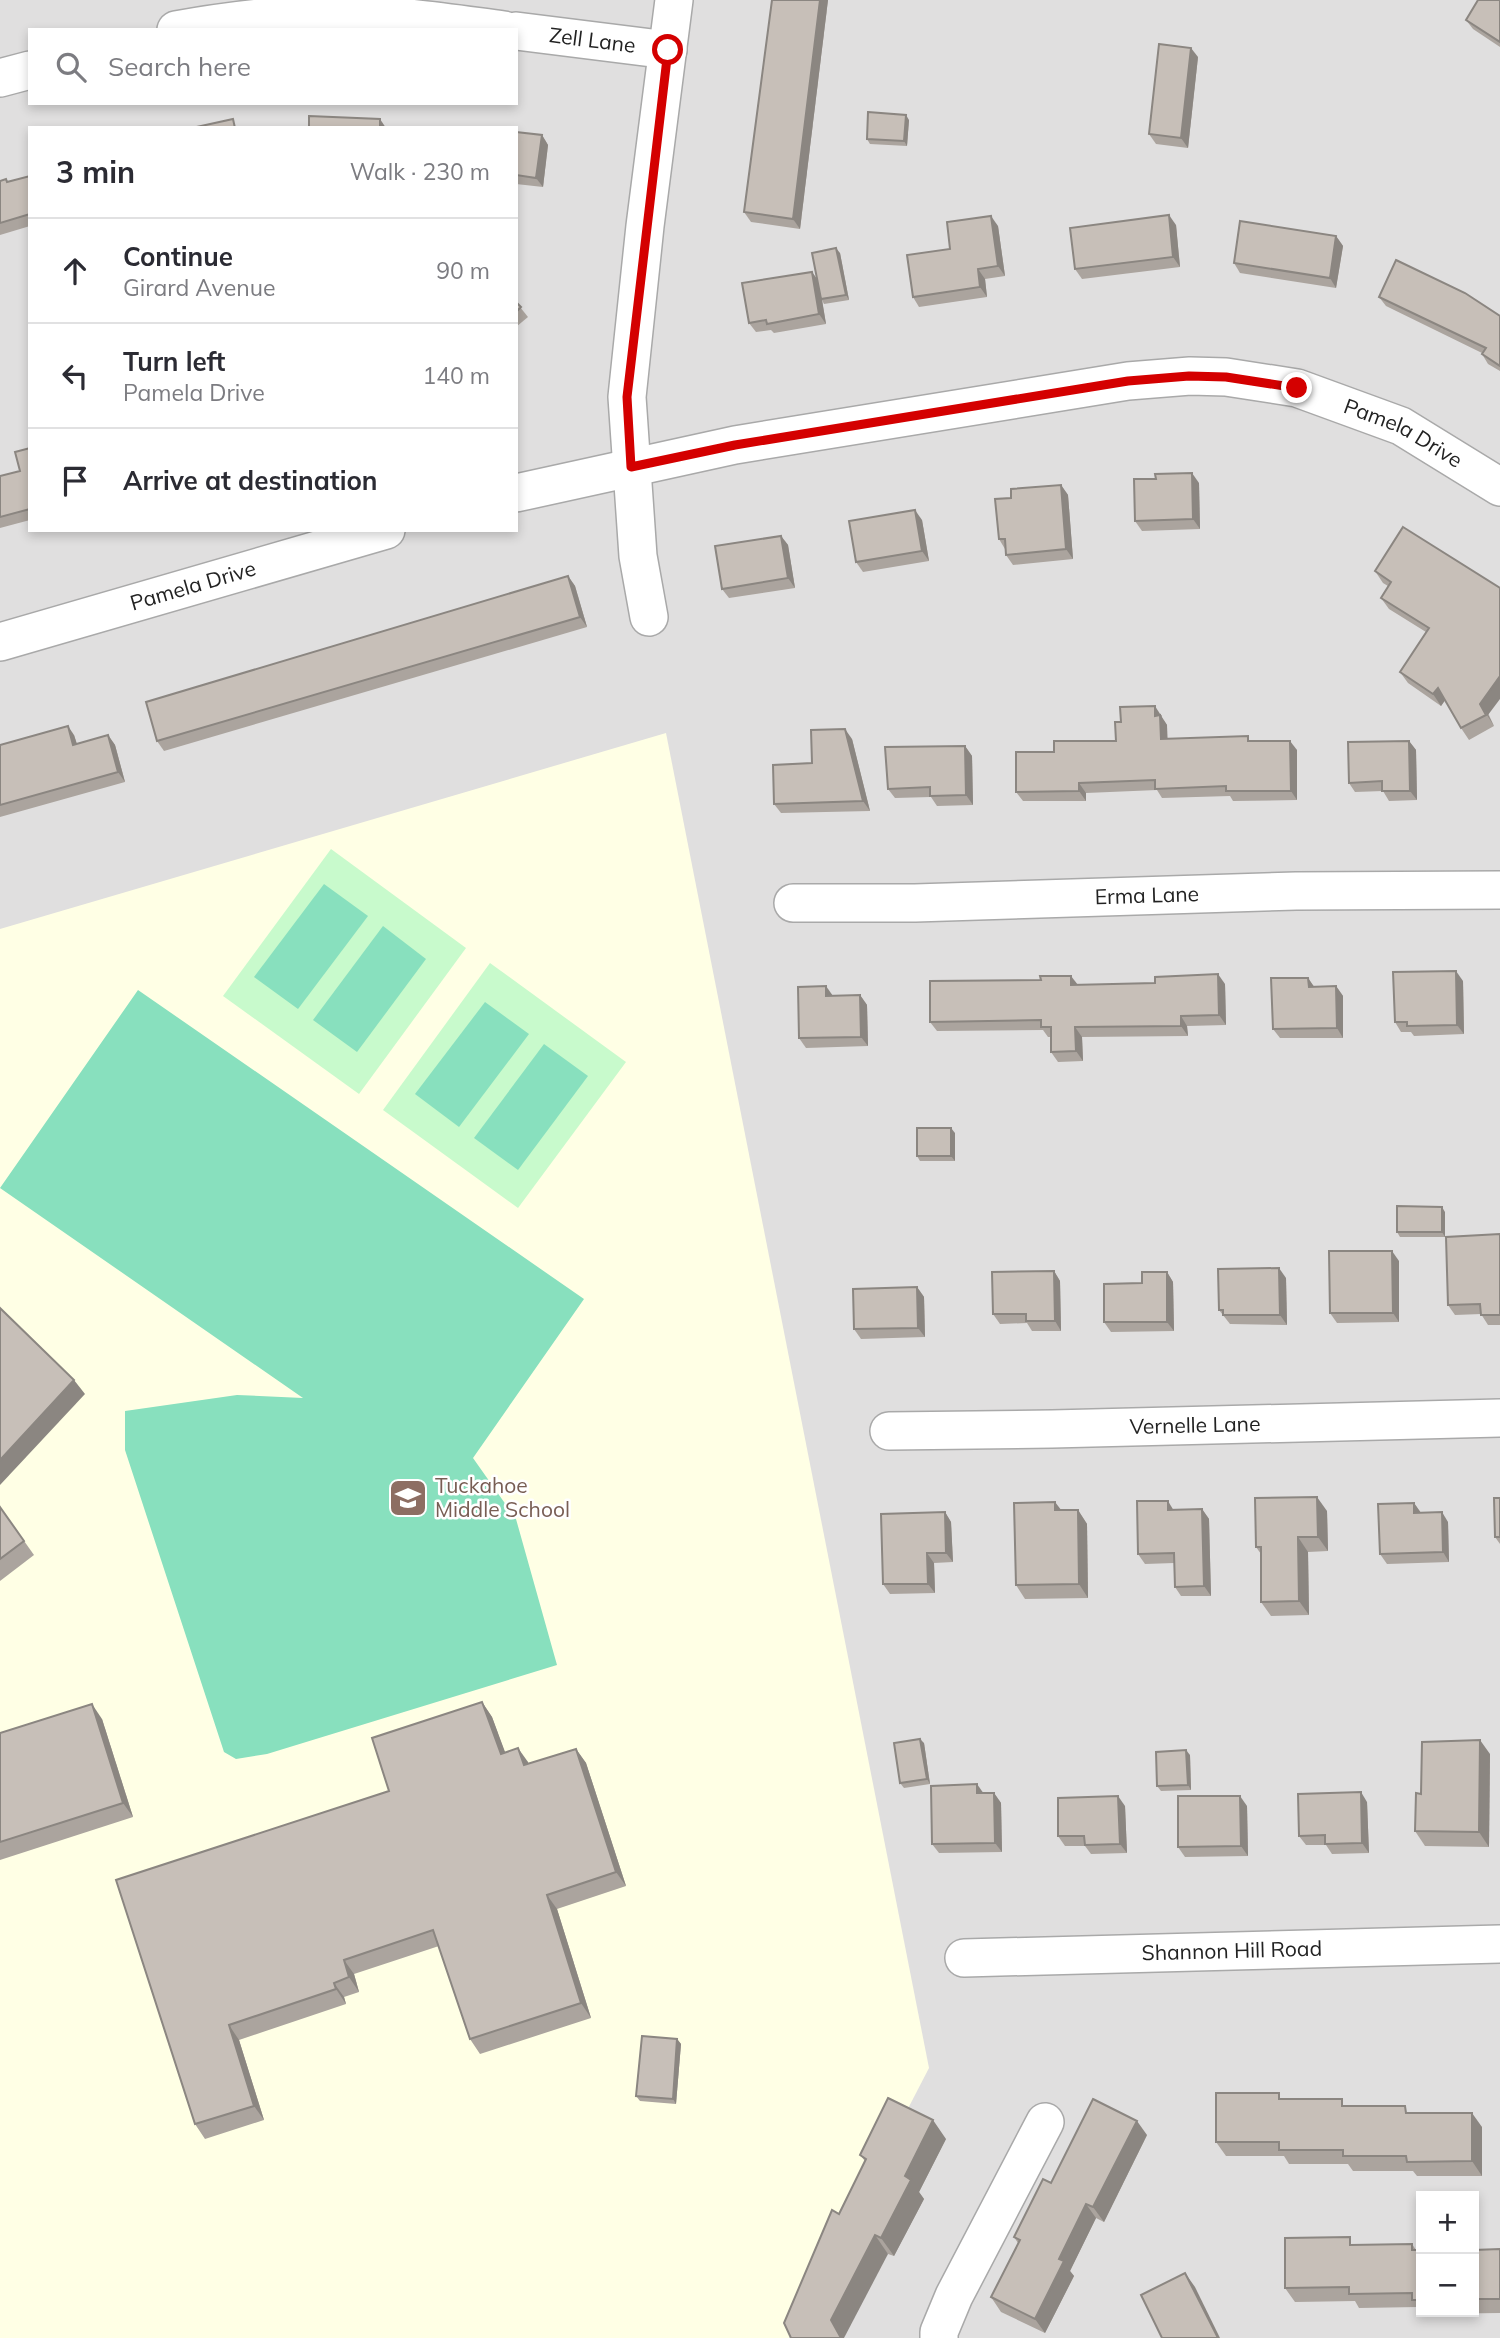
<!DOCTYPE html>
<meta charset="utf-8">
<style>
body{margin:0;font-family:Mulish,sans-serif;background:#f2f2f3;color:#2b2b33}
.controls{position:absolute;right:21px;bottom:21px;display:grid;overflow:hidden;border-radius:0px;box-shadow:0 4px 10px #0003}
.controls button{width:63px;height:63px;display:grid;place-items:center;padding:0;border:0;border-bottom:2px solid #e1e1e2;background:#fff;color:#2b2b33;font:35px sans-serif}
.stop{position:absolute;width:21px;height:21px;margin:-16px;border:5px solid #d40000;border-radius:50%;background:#fff}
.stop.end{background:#d40000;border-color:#fff;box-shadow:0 2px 7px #0008}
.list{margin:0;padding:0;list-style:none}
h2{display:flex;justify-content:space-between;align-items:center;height:91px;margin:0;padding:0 28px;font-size:30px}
h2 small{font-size:23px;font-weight:400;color:#7c7c81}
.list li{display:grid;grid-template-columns:46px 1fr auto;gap:21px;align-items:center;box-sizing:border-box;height:105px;padding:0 28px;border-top:2px solid #e1e1e2}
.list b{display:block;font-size:26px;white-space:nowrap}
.list p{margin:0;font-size:23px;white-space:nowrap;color:#7c7c81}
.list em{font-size:23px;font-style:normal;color:#7c7c81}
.icon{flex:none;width:38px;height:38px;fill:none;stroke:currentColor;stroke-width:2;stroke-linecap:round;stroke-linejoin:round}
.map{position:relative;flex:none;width:1500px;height:2338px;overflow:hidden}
.search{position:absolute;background:#fff;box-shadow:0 4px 10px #0003;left:28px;top:28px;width:490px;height:77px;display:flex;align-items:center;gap:18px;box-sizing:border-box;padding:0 24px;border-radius:0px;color:#7c7c81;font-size:26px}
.panel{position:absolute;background:#fff;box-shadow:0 4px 10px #0003;left:28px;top:126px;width:490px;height:406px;border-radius:0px}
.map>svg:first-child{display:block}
.residential{fill:#e0dfdf;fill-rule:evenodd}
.education{fill:#ffffe5}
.park{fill:#c8facc}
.pitch{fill:#88e0be}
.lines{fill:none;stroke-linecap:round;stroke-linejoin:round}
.street-casing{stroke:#a9a9a9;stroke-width:40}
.street{stroke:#fff;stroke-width:37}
.wall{fill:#aba49e}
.shaded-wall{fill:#8b8681}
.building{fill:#c7bfb8;stroke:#8b8681;stroke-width:2}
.route{stroke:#d40000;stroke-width:9}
.labels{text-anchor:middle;stroke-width:5;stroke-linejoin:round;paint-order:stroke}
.street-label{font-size:21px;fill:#222;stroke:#fff}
.education-label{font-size:21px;fill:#785e54;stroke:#fff;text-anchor:start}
</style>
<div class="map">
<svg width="1500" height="2338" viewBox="0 0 1500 2338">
<rect width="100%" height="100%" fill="#f2efe9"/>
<path class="residential" d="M0 0H1500V2338H0ZM30 30H516V103H30ZM30 128H516V530H30ZM1421 2196H1474V2312H1421Z"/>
<path class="education" d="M666 733 929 2068 789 2338H0V929Z"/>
<g class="park">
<path d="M331 849 466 948 359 1094 223 996Z"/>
<path d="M490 963 626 1062 518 1208 383 1110Z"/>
</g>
<g class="pitch">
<path d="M324 884 368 916 298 1009 254 977Z"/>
<path d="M383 926 426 959 357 1052 313 1020Z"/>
<path d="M138 990 584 1299 473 1458 516 1519 557 1665 267 1754 236 1759 224 1752 125 1450V1411L237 1395 303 1398 0 1188Z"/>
<path d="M485 1002 529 1034 459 1127 415 1094Z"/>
<path d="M544 1044 588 1076 518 1170 474 1138Z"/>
</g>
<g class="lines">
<defs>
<g id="street">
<path d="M176 30C230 20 283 14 338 14 393 14 450 23 504 30"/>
<path id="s1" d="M516 31 668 50"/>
<path d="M0 78 30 70"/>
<path id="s2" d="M516 493 735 445 1128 381 1190 376 1226 377 1297 388 1401 426 1500 487"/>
<path d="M649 617 638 556 627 397 645 226 674 0"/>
<path id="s3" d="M0 642 386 530"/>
<path id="s4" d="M793 903H915L1296 891 1500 890"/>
<path id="s5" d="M889 1431 1052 1429 1500 1418"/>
<path id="s6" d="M964 1958 1500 1944"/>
<path d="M939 2338V2332L954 2296 1045 2122"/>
</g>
</defs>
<use href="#street" class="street-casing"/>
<use href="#street" class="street"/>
</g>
<g class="wall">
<path d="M772 0H828L800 229 751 222 744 212Z"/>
<path d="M1500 0V47L1473 29 1466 20Z"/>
<path d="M1198 57 1188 148 1156 144 1149 134Z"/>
<path d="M909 120 907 146 870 144 867 139Z"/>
<path d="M516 132 542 135 548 145 543 187 516 184Z"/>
<path d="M30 176V226L0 235V181L8 182Z"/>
<path d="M1176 225 1180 267 1082 279 1075 269Z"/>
<path d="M998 226 1005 276 985 279 987 297 919 307 913 297 950 249Z"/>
<path d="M1336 236 1343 246 1336 288 1240 273 1234 263Z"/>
<path d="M840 253 849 300 824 304 822 300 826 324 774 333 771 330 756 332 749 323 812 272 817 279Z"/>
<path d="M1379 297 1500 316V371L1488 364 1482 354V353L1386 306Z"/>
<path d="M516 302 528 317 516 327Z"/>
<path d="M30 448V520L0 528V476L20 471Z"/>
<path d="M1199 483 1200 529 1142 531 1135 521Z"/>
<path d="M1061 485 1068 495 1073 559 1013 565 1006 555 1005 549 999 539 1011 498Z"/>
<path d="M922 520 929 561 863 572 856 562Z"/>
<path d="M1403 527 1494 726 1469 740 1461 728 1445 700 1441 706 1408 683 1400 672 1426 632 1389 609 1381 598 1388 586 1383 583 1375 571Z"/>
<path d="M781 536 788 545 795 588 729 598 722 589Z"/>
<path d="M568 576 575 586 587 627 164 751 157 741Z"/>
<path d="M1162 715V718L1167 725V739L1252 741 1297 750V800L1233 801 1230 796 1162 798 1157 790 1086 793V801H1023L1016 792 1116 741 1121 722Z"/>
<path d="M74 735 77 744 108 735 115 745 125 782 0 817V745Z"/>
<path d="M852 739 870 811 781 813 774 804 812 763Z"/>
<path d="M1409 741 1416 750 1417 800 1389 801 1383 791 1355 792 1349 783Z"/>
<path d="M965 746 972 756 973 805 937 806 931 797 895 798 888 789Z"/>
<path d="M1308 978 1314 987 1336 986 1343 996V1038H1280L1273 1029Z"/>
<path d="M1463 981 1464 1034 1414 1036 1411 1032H1401L1395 1022Z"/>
<path d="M1225 984 1226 1025 1187 1026 1188 1036 1082 1037 1083 1061 1058 1062 1051 1052V1037H1048L1043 1030 937 1031 930 1022 1077 985Z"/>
<path d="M860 995 867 1005 868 1046 806 1048 799 1038 833 996Z"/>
<path d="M955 1133V1161H920L917 1156Z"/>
<path d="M1445 1212V1237H1400L1397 1232Z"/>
<path d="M1500 1234V1325H1488L1481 1314 1455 1315 1448 1305Z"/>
<path d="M1399 1261V1322L1337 1323 1330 1313Z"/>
<path d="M1054 1271 1060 1281 1061 1331H1032L1027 1323 1000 1324 993 1314Z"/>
<path d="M1167 1272 1173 1282 1174 1331 1111 1332 1104 1322 1142 1283Z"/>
<path d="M1286 1278 1287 1325 1230 1324 1219 1310Z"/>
<path d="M917 1287 924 1297 925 1337 861 1339 854 1329Z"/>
<path d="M1500 1498V1544L1495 1537Z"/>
<path d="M1414 1503 1421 1513 1448 1522 1449 1562 1387 1564 1380 1554Z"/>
<path d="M0 1507 34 1555 0 1581Z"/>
<path d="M1202 1509 1209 1519 1211 1596H1181L1175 1587 1174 1563 1145 1564 1138 1554 1174 1510Z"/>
<path d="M1078 1510 1087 1524 1088 1598 1025 1599 1016 1585Z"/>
<path d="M1327 1511 1328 1551 1308 1552 1309 1615 1271 1616 1261 1602V1554L1256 1547Z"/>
<path d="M945 1512 951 1522 953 1562 934 1563 935 1593 890 1594 883 1584Z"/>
<path d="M482 1702 492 1717 505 1753 528 1762V1764L576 1749 586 1763 626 1886 557 1909 591 2018 480 2054 470 2039 439 1946 354 1974 359 1992 344 1997 346 2004 239 2040 264 2120 205 2139 195 2124 116 1880 389 1791Z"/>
<path d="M102 1719 133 1817 0 1860V1733Z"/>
<path d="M924 1743 930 1784 904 1788 900 1783Z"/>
<path d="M1490 1754 1489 1847 1425 1846 1415 1831 1421 1794Z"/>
<path d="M1190 1755 1191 1790 1161 1791 1157 1786Z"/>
<path d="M983 1793H994L1001 1803 1002 1852 939 1853 932 1844Z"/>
<path d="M1367 1802 1369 1853 1332 1854 1326 1845H1306L1299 1836Z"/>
<path d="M1125 1806 1127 1853 1091 1854 1085 1846H1065L1058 1836Z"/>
<path d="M1247 1806 1248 1856 1185 1857 1178 1847Z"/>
<path d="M677 2039 681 2044 676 2104 640 2101 636 2096Z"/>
<path d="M1284 2099 1410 2113 1482 2127V2176H1417L1413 2171H1353L1348 2164H1289L1284 2156H1226L1216 2142Z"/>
<path d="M1147 2135 1104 2222 1096 2218 1070 2271 1074 2276 1045 2333 1001 2312 991 2297 1018 2243 1014 2237 1051 2183Z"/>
<path d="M946 2139 919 2192 924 2199 894 2256 888 2254 839 2214 865 2161 860 2155Z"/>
<path d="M1412 2244 1416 2250H1421V2312H1474V2250L1500 2249V2313L1423 2314 1418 2307 1359 2308 1355 2301 1295 2302 1285 2288 1355 2245Z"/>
</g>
<g class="shaded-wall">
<path d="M820 0H828L800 229 793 219Z"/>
<path d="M1191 48 1198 57 1188 148 1181 138Z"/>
<path d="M906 115 909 120 907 146 904 141Z"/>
<path d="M380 119 386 128H380Z"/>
<path d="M542 135 548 145 543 187 536 178Z"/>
<path d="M1169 215 1176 225 1180 267 1173 257Z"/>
<path d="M991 216 998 226 1005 276 998 266Z"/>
<path d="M1336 236 1343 246 1336 288 1330 278Z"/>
<path d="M836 248 840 253 849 300 846 295Z"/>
<path d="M978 269 985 279 987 297 980 287Z"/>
<path d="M812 272 819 282 826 324 819 314Z"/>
<path d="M1192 473 1199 483 1200 529 1193 519Z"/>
<path d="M1061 485 1068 495 1073 559 1066 549Z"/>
<path d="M915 510 922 520 929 561 922 551Z"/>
<path d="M781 536 788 545 795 588 788 578Z"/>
<path d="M568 576 575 586 587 627 580 617Z"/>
<path d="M1500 676V699L1488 715 1494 726 1480 704Z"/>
<path d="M1438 688 1446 699 1441 706 1433 694Z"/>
<path d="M1155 706 1167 725 1168 749 1161 739 1155 716Z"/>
<path d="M68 726 74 735 80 754 73 745Z"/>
<path d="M845 729 852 739 870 811 863 801Z"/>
<path d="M108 735 115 745 125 782 118 772Z"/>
<path d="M1290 741 1297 750V800L1291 791Z"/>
<path d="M1409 741 1416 750 1417 800 1410 791Z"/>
<path d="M965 746 972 756 973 805 966 795Z"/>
<path d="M1079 783 1086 793V801L1079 791Z"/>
<path d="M1456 971 1463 981 1464 1034 1457 1025Z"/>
<path d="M1218 974 1225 984 1226 1025 1219 1015Z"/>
<path d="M1071 976 1078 985H1071Z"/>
<path d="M1308 978 1315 988 1309 987Z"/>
<path d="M826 986 833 996H826Z"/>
<path d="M1336 986 1343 996V1038L1337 1028Z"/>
<path d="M860 995 867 1005 868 1046 861 1037Z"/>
<path d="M1181 1016 1187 1026 1188 1036 1181 1026Z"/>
<path d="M1075 1027 1082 1037 1083 1061 1076 1051Z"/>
<path d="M951 1128 955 1133V1161L951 1156Z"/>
<path d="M1442 1207 1445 1212V1237L1442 1232Z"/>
<path d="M1392 1251 1399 1261V1322L1393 1313Z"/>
<path d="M1279 1268 1286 1278 1287 1325 1280 1315Z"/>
<path d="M1054 1271 1060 1281 1061 1331 1055 1321Z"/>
<path d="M1167 1272 1173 1282 1174 1331 1167 1322Z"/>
<path d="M917 1287 924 1297 925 1337 918 1328Z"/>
<path d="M74 1380 85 1394 0 1485V1460Z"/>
<path d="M1317 1497 1327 1511 1328 1551 1318 1537Z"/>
<path d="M1168 1501 1174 1511 1168 1510Z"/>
<path d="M1055 1502 1065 1515 1055 1510Z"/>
<path d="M1414 1503 1421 1513H1414Z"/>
<path d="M1202 1509 1209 1519 1211 1596 1204 1586Z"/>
<path d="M1078 1510 1087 1524 1088 1598 1079 1584Z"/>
<path d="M945 1512 951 1522 953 1562 946 1553Z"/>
<path d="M1442 1512 1448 1522 1449 1562 1443 1552Z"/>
<path d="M1298 1537 1308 1552 1309 1615 1299 1601Z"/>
<path d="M927 1553 934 1563 935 1593 928 1584Z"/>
<path d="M482 1702 492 1717 511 1768 501 1754Z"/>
<path d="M92 1704 102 1719 133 1817 123 1803Z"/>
<path d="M920 1739 924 1743 930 1784 927 1779Z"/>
<path d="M1480 1740 1490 1754 1489 1847 1479 1832Z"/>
<path d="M518 1748 528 1762 534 1779 524 1765Z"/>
<path d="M576 1749 586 1763 626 1886 616 1872Z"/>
<path d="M1186 1750 1190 1755 1191 1790 1188 1785Z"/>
<path d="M977 1784 984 1794 977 1793Z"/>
<path d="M1361 1792 1367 1802 1369 1853 1362 1843Z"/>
<path d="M994 1793 1001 1803 1002 1852 995 1843Z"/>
<path d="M1118 1796 1125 1806 1127 1853 1120 1844Z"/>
<path d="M1240 1796 1247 1806 1248 1856 1241 1846Z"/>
<path d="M547 1895 557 1909 591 2018 581 2003Z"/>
<path d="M344 1960 354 1974 359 1992 349 1977Z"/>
<path d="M334 1983 344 1997 346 2004 336 1989Z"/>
<path d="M229 2025 239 2040 264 2120 254 2106Z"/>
<path d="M677 2039 681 2044 676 2104 673 2099Z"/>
<path d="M1472 2113 1482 2127V2176L1472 2161Z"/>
<path d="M933 2120 946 2139 919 2192 924 2199 894 2256 881 2238 905 2176Z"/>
<path d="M1137 2121 1147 2135 1104 2222 1093 2207Z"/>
<path d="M1086 2204 1096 2218 1070 2271 1074 2276 1045 2333 1035 2319 1059 2259Z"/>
<path d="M875 2235 888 2254 844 2338H841L831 2320Z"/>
<path d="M1185 2273 1195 2287 1220 2338H1218Z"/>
</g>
<g class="building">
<path d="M772 0H820L793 219 744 212Z"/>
<path d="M1478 0H1500V42L1466 20Z"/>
<path d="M1159 44 1191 48 1181 138 1149 134Z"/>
<path d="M868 112 906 115 904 141 867 139Z"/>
<path d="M309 116 380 119V128H309Z"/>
<path d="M233 119 235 128H192Z"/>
<path d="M516 132 542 135 536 178 516 175Z"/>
<path d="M30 176V214L0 223V181L6 179 7 182Z"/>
<path d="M1169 215 1173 257 1075 269 1070 228Z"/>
<path d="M991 216 998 266 978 269 980 287 913 297 907 255 950 249 947 222Z"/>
<path d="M1240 221 1336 236 1330 278 1234 263Z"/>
<path d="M836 248 846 295 821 299 812 253Z"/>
<path d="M1396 260 1465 293 1500 316V366L1482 354 1486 348 1379 297Z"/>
<path d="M812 272 819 314 767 324 766 320 749 323 742 283Z"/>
<path d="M516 302 521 307 516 312Z"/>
<path d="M30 448V509L0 517V476L20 471 15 452Z"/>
<path d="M1192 473 1193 519 1135 521 1134 479H1156L1155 474Z"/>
<path d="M1061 485 1066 549 1006 555 1005 539H999L995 499 1011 498V489Z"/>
<path d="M915 510 922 551 856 562 849 521Z"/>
<path d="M1403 527 1500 588V676L1480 704 1486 715 1461 728 1438 688 1433 694 1400 672 1429 628 1381 598 1391 582 1375 571Z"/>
<path d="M781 536 788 578 722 589 715 546Z"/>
<path d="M568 576 580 617 157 741 146 702Z"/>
<path d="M1155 706V716L1160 715 1161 739 1248 736V741H1290L1291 791H1226V786L1155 789V780L1079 783V791L1016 792V752H1054V741H1116L1115 722H1121L1120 707Z"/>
<path d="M68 726 73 745 108 735 118 772 0 805V745Z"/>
<path d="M845 729 863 801 774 804 773 765 812 763 811 730Z"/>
<path d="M1409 741 1410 791H1382V781L1349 783 1348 742Z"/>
<path d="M965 746 966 795 930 796V787L888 789 885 747Z"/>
<path d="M1456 971 1457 1025 1407 1026V1022H1395L1393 972Z"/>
<path d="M1218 974 1219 1015 1181 1016V1026L1075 1027 1076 1051 1051 1052V1027H1041V1020L930 1022V981L1041 980 1040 976H1071V985L1155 983V977Z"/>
<path d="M1271 978H1308L1309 987 1336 986 1337 1028 1273 1029Z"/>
<path d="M826 986V996L860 995 861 1037 799 1038 798 987Z"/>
<rect x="917" y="1128" width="34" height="28"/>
<path d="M1397 1206 1442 1207V1232H1397Z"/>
<path d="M1500 1234V1315H1481L1480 1304 1448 1305 1446 1237Z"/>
<path d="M1329 1251H1392L1393 1313H1330Z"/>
<path d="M1279 1268 1280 1315H1223V1310H1219L1218 1269Z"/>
<path d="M1054 1271 1055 1321H1026V1314H993L992 1272Z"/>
<path d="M1142 1272H1167V1322H1104V1284L1142 1283Z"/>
<path d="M917 1287 918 1328 854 1329 853 1289Z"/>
<path d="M0 1308 74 1380 0 1460Z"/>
<path d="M1317 1497 1318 1537H1298L1299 1601 1261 1602V1547H1256L1255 1498Z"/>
<path d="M1494 1498H1500V1537H1495Z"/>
<path d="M1137 1501H1168V1510L1202 1509 1204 1586 1175 1587 1174 1553 1138 1554Z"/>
<path d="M1055 1502V1510H1078L1079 1584 1016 1585 1014 1503Z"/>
<path d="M1414 1503V1513L1442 1512 1443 1552 1380 1554 1378 1504Z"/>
<path d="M0 1507 24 1541 0 1559Z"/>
<path d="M945 1512 946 1553H927L928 1584H883L881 1514Z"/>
<path d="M482 1702 501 1754 518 1748 524 1765 576 1749 616 1872 547 1895 581 2003 470 2039 433 1930 344 1960 349 1977 334 1983 336 1989 229 2025 254 2106 195 2124 116 1880 389 1791 372 1738Z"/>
<path d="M92 1704 123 1803 0 1842V1733Z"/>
<path d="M920 1739 927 1779 900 1783 894 1743Z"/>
<path d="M1480 1740 1479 1832 1415 1831 1416 1793 1421 1794 1422 1742Z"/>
<path d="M1186 1750 1188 1785 1157 1786 1156 1752Z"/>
<path d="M977 1784V1793H994L995 1843 932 1844 931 1786Z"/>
<path d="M1361 1792 1362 1843 1325 1844V1835L1299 1836 1298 1794Z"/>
<path d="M1118 1796 1120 1844 1085 1845 1084 1836H1058V1798Z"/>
<path d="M1178 1796H1240L1241 1846 1178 1847Z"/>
<path d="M642 2036 677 2039 673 2099 636 2096Z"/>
<path d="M1216 2093H1279V2099H1342V2106H1405L1406 2113H1472V2161L1407 2162 1406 2156H1343V2150H1279V2142H1216Z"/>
<path d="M888 2098 933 2120 905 2176 911 2180 881 2238 875 2235 831 2320 841 2338H791L784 2323 832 2210 839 2214 866 2159 860 2155Z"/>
<path d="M1093 2099 1137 2121 1093 2207 1086 2204 1059 2259 1064 2261 1035 2319 991 2297 1020 2240 1014 2237 1043 2179 1051 2183Z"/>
<path d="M1350 2237V2245L1412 2244V2250H1421V2300H1412V2293L1349 2294V2287L1285 2288V2238Z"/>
<path d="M1500 2249V2299H1474V2250Z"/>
<path d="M1185 2273 1218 2338H1162L1141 2295Z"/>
</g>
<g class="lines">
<path class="route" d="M668 50 627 397 631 467 735 445 1128 381 1189 376 1226 377 1297 388"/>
</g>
<defs>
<symbol id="school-square" viewBox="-11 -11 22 22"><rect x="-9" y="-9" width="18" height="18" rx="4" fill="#8d6e63" stroke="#fff"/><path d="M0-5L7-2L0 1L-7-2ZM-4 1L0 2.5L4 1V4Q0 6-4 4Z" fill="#fff"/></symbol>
</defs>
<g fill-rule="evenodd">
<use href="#school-square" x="386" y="1476" width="44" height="44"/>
</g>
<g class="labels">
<g class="street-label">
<text dy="7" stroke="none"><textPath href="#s1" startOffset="77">Zell Lane</textPath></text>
<text dy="7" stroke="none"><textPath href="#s2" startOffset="908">Pamela Drive</textPath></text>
<text dy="7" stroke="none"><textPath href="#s3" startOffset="201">Pamela Drive</textPath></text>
<text dy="7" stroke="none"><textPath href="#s4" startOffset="354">Erma Lane</textPath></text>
<text dy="7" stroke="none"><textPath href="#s5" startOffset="306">Vernelle Lane</textPath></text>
<text dy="7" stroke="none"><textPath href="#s6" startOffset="268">Shannon Hill Road</textPath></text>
</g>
<g class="education-label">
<text x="435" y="1493">Tuckahoe<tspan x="435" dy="24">Middle School</tspan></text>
</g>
</g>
</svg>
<div class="controls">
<button>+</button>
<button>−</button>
</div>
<div class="stop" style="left:668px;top:50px"></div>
<div class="stop end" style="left:1297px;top:388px"></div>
<div class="search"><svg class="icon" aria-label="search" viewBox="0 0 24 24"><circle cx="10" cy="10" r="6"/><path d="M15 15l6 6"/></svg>Search here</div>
<section class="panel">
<h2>3 min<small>Walk · 230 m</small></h2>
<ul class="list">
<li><svg class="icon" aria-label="ahead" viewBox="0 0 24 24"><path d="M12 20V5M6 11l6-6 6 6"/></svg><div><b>Continue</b><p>Girard Avenue</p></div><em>90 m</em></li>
<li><svg class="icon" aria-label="left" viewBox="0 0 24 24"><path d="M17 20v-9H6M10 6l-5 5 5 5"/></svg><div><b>Turn left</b><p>Pamela Drive</p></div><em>140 m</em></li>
<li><svg class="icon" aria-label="arrive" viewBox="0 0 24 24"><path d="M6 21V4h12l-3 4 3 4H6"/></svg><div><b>Arrive at destination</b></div></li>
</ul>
</section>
</div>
